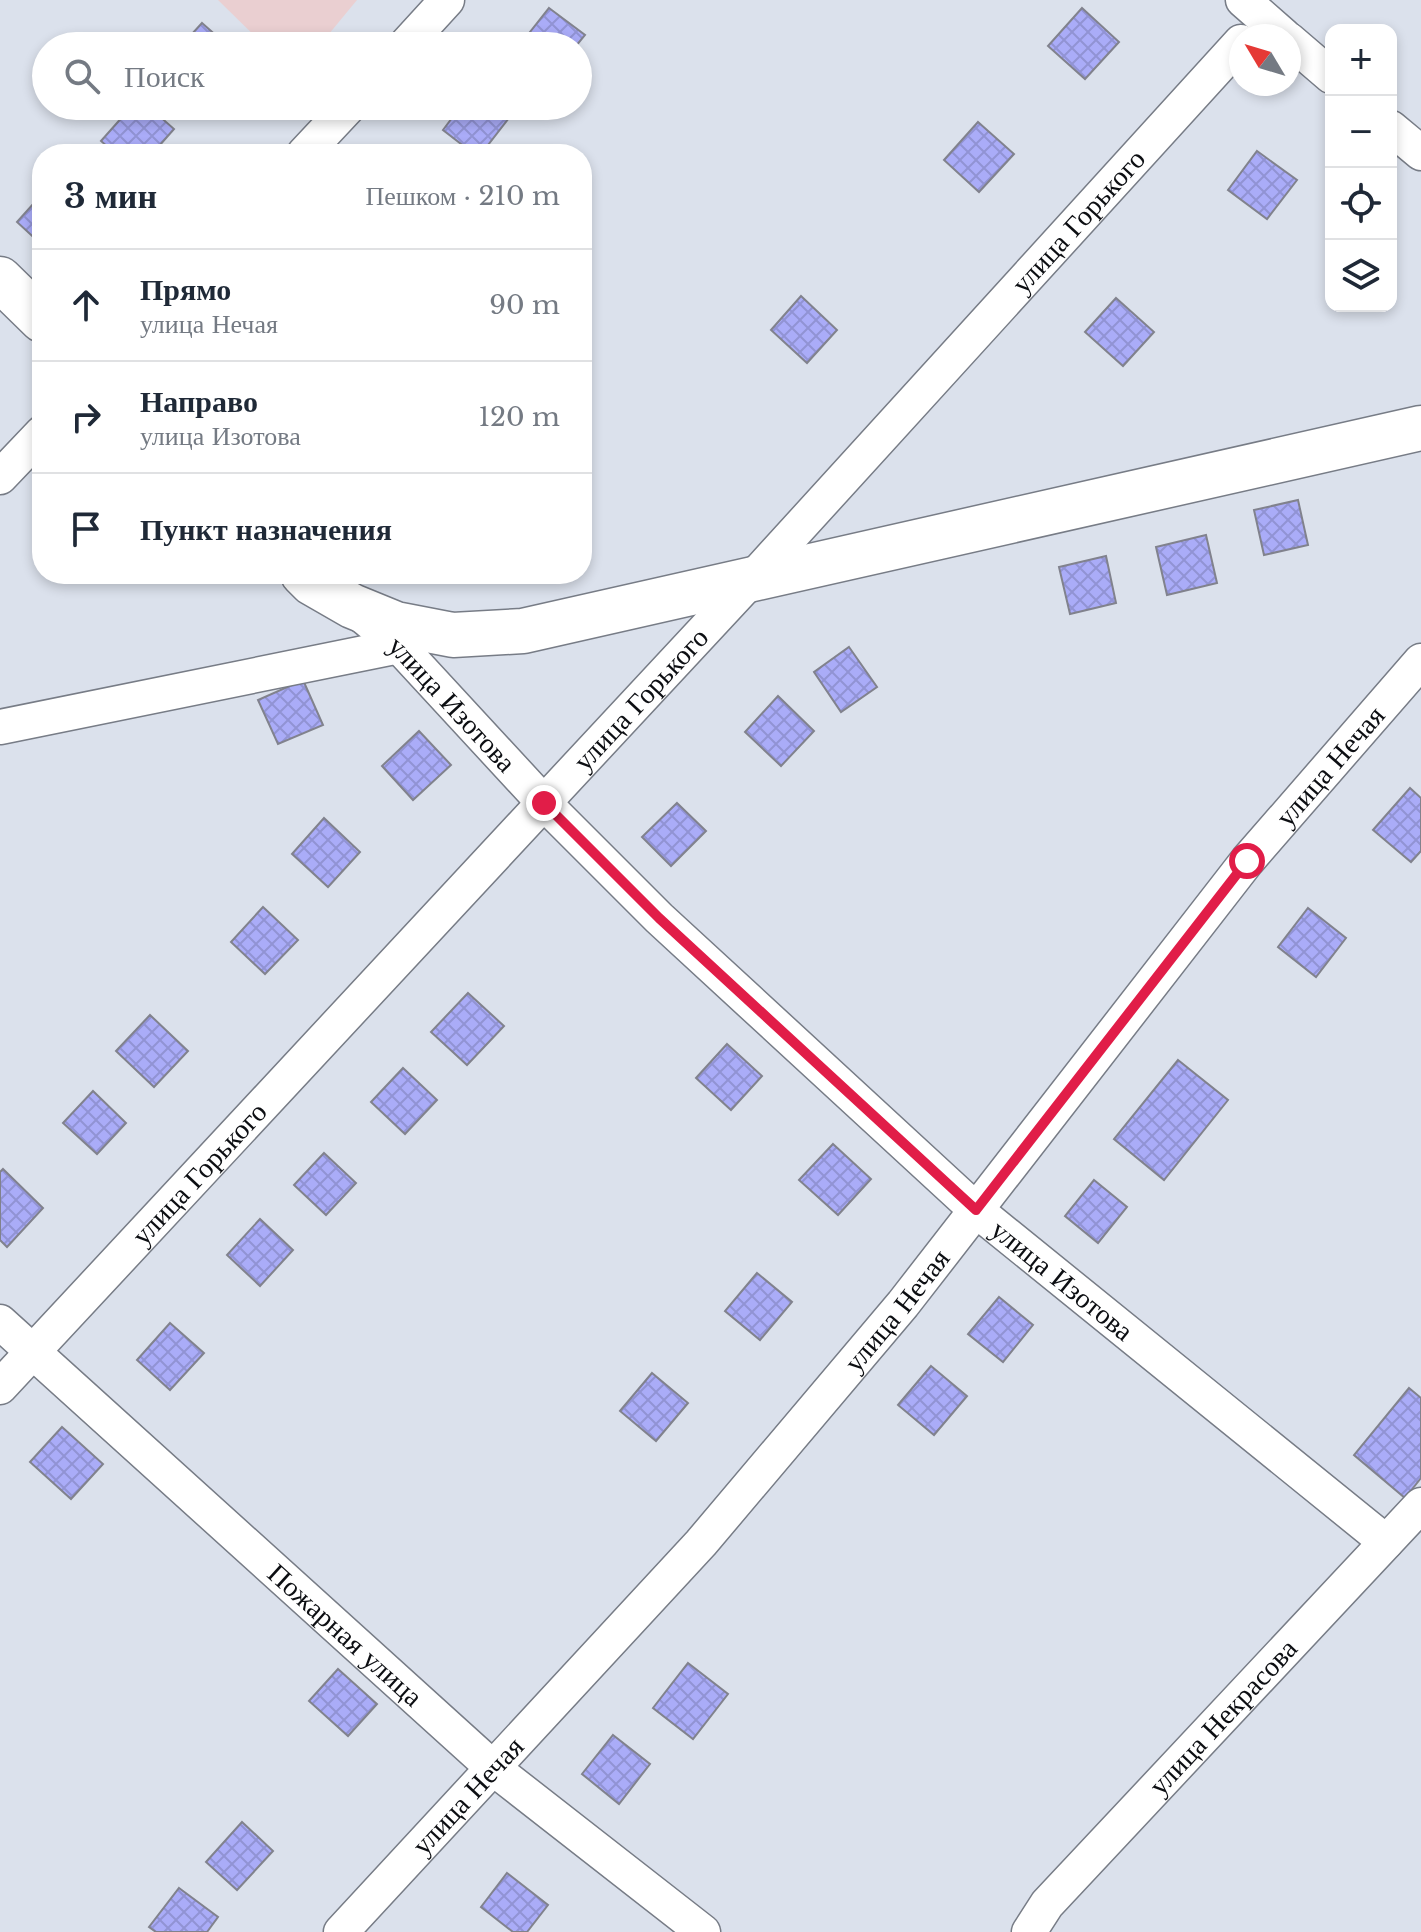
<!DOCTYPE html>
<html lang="ru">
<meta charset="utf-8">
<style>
body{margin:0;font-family:"Libre Baskerville",serif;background:#f2f2f3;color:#1f2937}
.controls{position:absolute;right:24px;top:24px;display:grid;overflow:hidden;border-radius:16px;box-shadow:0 4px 12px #0003}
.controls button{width:72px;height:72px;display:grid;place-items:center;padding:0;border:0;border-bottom:2px solid #e0e1e3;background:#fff;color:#1f2937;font:40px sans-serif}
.compass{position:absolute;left:1229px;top:24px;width:72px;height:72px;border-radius:50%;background:#fff;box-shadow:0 4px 12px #0003;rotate:308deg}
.stop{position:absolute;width:24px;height:24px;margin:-18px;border:6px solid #e11d48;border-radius:50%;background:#fff}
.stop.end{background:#e11d48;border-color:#fff;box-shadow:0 2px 8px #0008}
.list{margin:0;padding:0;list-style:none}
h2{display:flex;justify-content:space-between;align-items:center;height:104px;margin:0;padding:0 32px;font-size:34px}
h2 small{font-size:26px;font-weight:400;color:#747a83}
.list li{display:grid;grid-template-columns:52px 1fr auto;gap:24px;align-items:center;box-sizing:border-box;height:112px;padding:0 32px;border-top:2px solid #e0e1e3}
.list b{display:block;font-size:30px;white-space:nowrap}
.list p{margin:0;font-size:26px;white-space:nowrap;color:#747a83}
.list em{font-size:26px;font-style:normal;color:#747a83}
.icon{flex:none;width:44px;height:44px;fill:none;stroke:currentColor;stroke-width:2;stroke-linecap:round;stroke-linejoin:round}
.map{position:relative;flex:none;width:1421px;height:1932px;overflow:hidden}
.search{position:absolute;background:#fff;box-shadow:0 4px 12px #0003;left:32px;top:32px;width:560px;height:88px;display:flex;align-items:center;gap:20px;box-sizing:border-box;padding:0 28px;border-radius:44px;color:#747a83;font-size:30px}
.panel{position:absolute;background:#fff;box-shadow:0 4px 12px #0003;left:32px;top:144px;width:560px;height:440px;border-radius:32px}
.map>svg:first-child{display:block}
.education{fill:#eacfd1}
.building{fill:url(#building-cross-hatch);stroke:#81828d;stroke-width:2}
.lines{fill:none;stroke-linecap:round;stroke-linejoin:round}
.minor-casing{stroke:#777c86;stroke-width:37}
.secondary-casing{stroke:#777c86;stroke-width:47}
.minor{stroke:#fff;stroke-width:34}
.secondary{stroke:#fff;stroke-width:44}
.route{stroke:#e11d48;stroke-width:10}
.labels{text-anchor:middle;stroke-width:6;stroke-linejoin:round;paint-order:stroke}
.street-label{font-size:28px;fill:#0c0e12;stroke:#fff}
</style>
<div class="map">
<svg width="1421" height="1932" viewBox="0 0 1421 1932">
<defs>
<pattern id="building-cross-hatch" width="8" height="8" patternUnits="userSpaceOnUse" patternTransform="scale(2)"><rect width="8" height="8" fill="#aaacf8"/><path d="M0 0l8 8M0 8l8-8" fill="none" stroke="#9193d4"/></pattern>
</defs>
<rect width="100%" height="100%" fill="#dbe1ec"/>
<path class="education" d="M218 0H357L319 46H265Z"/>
<g class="building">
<path d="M549 8 585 35 576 46H519Z"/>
<path d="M1082 8 1119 42 1085 79 1048 46Z"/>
<path d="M202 23 228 46H181Z"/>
<path d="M132 106H148L174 129 152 154H116L101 141Z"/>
<path d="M461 106H511L516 109 481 154H474L443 130Z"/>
<path d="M978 122 1014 154 979 192 944 160Z"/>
<path d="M1257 151 1297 180 1267 219 1228 190Z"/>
<path d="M42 194V245L17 222Z"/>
<path d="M801 296 837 330 807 363 771 330Z"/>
<path d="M1116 298 1154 332 1123 366 1085 332Z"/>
<path d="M1298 500 1308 545 1264 555 1254 510Z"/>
<path d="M1206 535 1217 583 1167 595 1156 547Z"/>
<path d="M1106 556 1116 603 1070 614 1059 567Z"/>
<path d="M849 647 877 687 841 712 814 672Z"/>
<path d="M303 680 323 725 278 744 258 700Z"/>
<path d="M778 696 814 731 781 766 745 732Z"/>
<path d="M419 731 451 765 413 800 382 766Z"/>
<path d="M1410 788 1421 798V851L1411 862 1373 830Z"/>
<path d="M677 803 706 831 671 866 642 837Z"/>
<path d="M324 818 360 852 328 887 292 854Z"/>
<path d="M263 907 298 940 265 974 231 942Z"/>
<path d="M1308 908 1346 938 1316 977 1278 947Z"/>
<path d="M468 993 504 1026 467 1065 431 1032Z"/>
<path d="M150 1015 188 1051 154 1087 116 1051Z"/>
<path d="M727 1044 762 1076 731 1110 696 1078Z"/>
<path d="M1178 1060 1228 1100 1164 1180 1114 1139Z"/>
<path d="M403 1068 437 1100 405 1134 371 1102Z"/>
<path d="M93 1091 126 1123 97 1154 63 1123Z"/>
<path d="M833 1144 871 1179 838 1215 799 1180Z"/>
<path d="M324 1153 356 1183 326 1215 294 1185Z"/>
<path d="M3 1169 43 1208 7 1247 0 1240V1172Z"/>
<path d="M1094 1180 1127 1207 1098 1243 1065 1216Z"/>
<path d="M260 1219 293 1250 260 1286 227 1255Z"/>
<path d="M757 1273 792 1302 760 1340 725 1311Z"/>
<path d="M999 1297 1033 1325 1003 1362 968 1334Z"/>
<path d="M170 1323 204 1353 170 1390 137 1360Z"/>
<path d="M931 1366 967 1396 934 1435 898 1405Z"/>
<path d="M652 1373 688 1403 656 1441 620 1411Z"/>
<path d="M1409 1388 1421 1398V1478L1405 1498 1354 1455Z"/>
<path d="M62 1427 103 1464 71 1499 30 1462Z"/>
<path d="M688 1663 728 1694 693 1739 653 1708Z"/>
<path d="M338 1669 377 1704 348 1736 309 1701Z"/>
<path d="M613 1735 650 1764 619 1804 582 1774Z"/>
<path d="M242 1822 273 1851 237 1890 206 1862Z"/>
<path d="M507 1873 548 1905 527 1932H513L481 1907Z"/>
<path d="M179 1888 218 1917 207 1932H156L149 1927Z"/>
</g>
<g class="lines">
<defs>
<g id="minor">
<path d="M1243 0 1284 36"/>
<path d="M1289 40 1331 76"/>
<path d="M405 46 447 0"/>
<path d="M1391 128 1421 153"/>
<path d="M304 154 349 106"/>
<path d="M0 477 42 433"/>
<path id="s1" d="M364 617 399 646 544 803 659 918 976 1210 1386 1542"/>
<path d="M0 727 414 643"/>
<path id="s2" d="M0 1322 493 1768 703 1932"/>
<path id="s3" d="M0 1387 752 579 1241 42"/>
<path id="s4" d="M341 1932 701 1543 903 1304 1247 861 1421 661"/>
<path id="s5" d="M1029 1932 1047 1904 1421 1505"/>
</g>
<g id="secondary">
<path d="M0 279 42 320"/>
<path d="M303 574 312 583 352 606 396 624 453 635 523 631 1421 428"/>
</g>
</defs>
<use href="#minor" class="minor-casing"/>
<use href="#secondary" class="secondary-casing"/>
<use href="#minor" class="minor"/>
<use href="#secondary" class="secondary"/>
</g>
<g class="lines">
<path class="route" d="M544 803 659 918 976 1210 1247 861"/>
</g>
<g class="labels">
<g class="street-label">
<text dy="10" stroke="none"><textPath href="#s3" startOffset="1588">улица Горького</textPath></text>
<text dy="10" stroke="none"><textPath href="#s3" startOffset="940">улица Горького</textPath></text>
<text dy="10" stroke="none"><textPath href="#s1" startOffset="124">улица Изотова</textPath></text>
<text dy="10" stroke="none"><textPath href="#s4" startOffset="1530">улица Нечая</textPath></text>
<text dy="10" stroke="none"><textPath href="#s3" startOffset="292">улица Горького</textPath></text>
<text dy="10" stroke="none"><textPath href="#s1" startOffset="964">улица Изотова</textPath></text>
<text dy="10" stroke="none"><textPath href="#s4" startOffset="834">улица Нечая</textPath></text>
<text dy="10" stroke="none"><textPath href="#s2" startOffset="466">Пожарная улица</textPath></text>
<text dy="10" stroke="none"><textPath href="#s5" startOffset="290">улица Некрасова</textPath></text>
<text dy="10" stroke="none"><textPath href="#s4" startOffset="186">улица Нечая</textPath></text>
</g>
</g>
</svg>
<div class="controls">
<button>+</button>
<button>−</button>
<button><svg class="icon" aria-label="locate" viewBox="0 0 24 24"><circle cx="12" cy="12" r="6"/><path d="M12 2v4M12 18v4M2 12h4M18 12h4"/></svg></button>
<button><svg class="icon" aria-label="layers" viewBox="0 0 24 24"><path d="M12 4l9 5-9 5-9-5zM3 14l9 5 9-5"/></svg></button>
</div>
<svg class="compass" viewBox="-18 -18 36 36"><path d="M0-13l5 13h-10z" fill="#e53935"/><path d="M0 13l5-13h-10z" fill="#747a83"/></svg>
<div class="stop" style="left:1247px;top:861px"></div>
<div class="stop end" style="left:544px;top:803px"></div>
<div class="search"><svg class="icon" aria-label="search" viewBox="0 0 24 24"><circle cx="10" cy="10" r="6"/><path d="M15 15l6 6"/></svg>Поиск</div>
<section class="panel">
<h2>3 мин<small>Пешком · 210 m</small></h2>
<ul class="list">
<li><svg class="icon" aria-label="ahead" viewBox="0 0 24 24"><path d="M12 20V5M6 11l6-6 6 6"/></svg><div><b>Прямо</b><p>улица Нечая</p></div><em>90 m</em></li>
<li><svg class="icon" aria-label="right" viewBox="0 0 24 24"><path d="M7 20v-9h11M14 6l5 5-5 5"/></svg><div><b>Направо</b><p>улица Изотова</p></div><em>120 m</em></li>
<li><svg class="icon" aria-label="arrive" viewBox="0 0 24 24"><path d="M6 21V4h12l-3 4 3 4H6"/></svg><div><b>Пункт назначения</b></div></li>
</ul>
</section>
</div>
